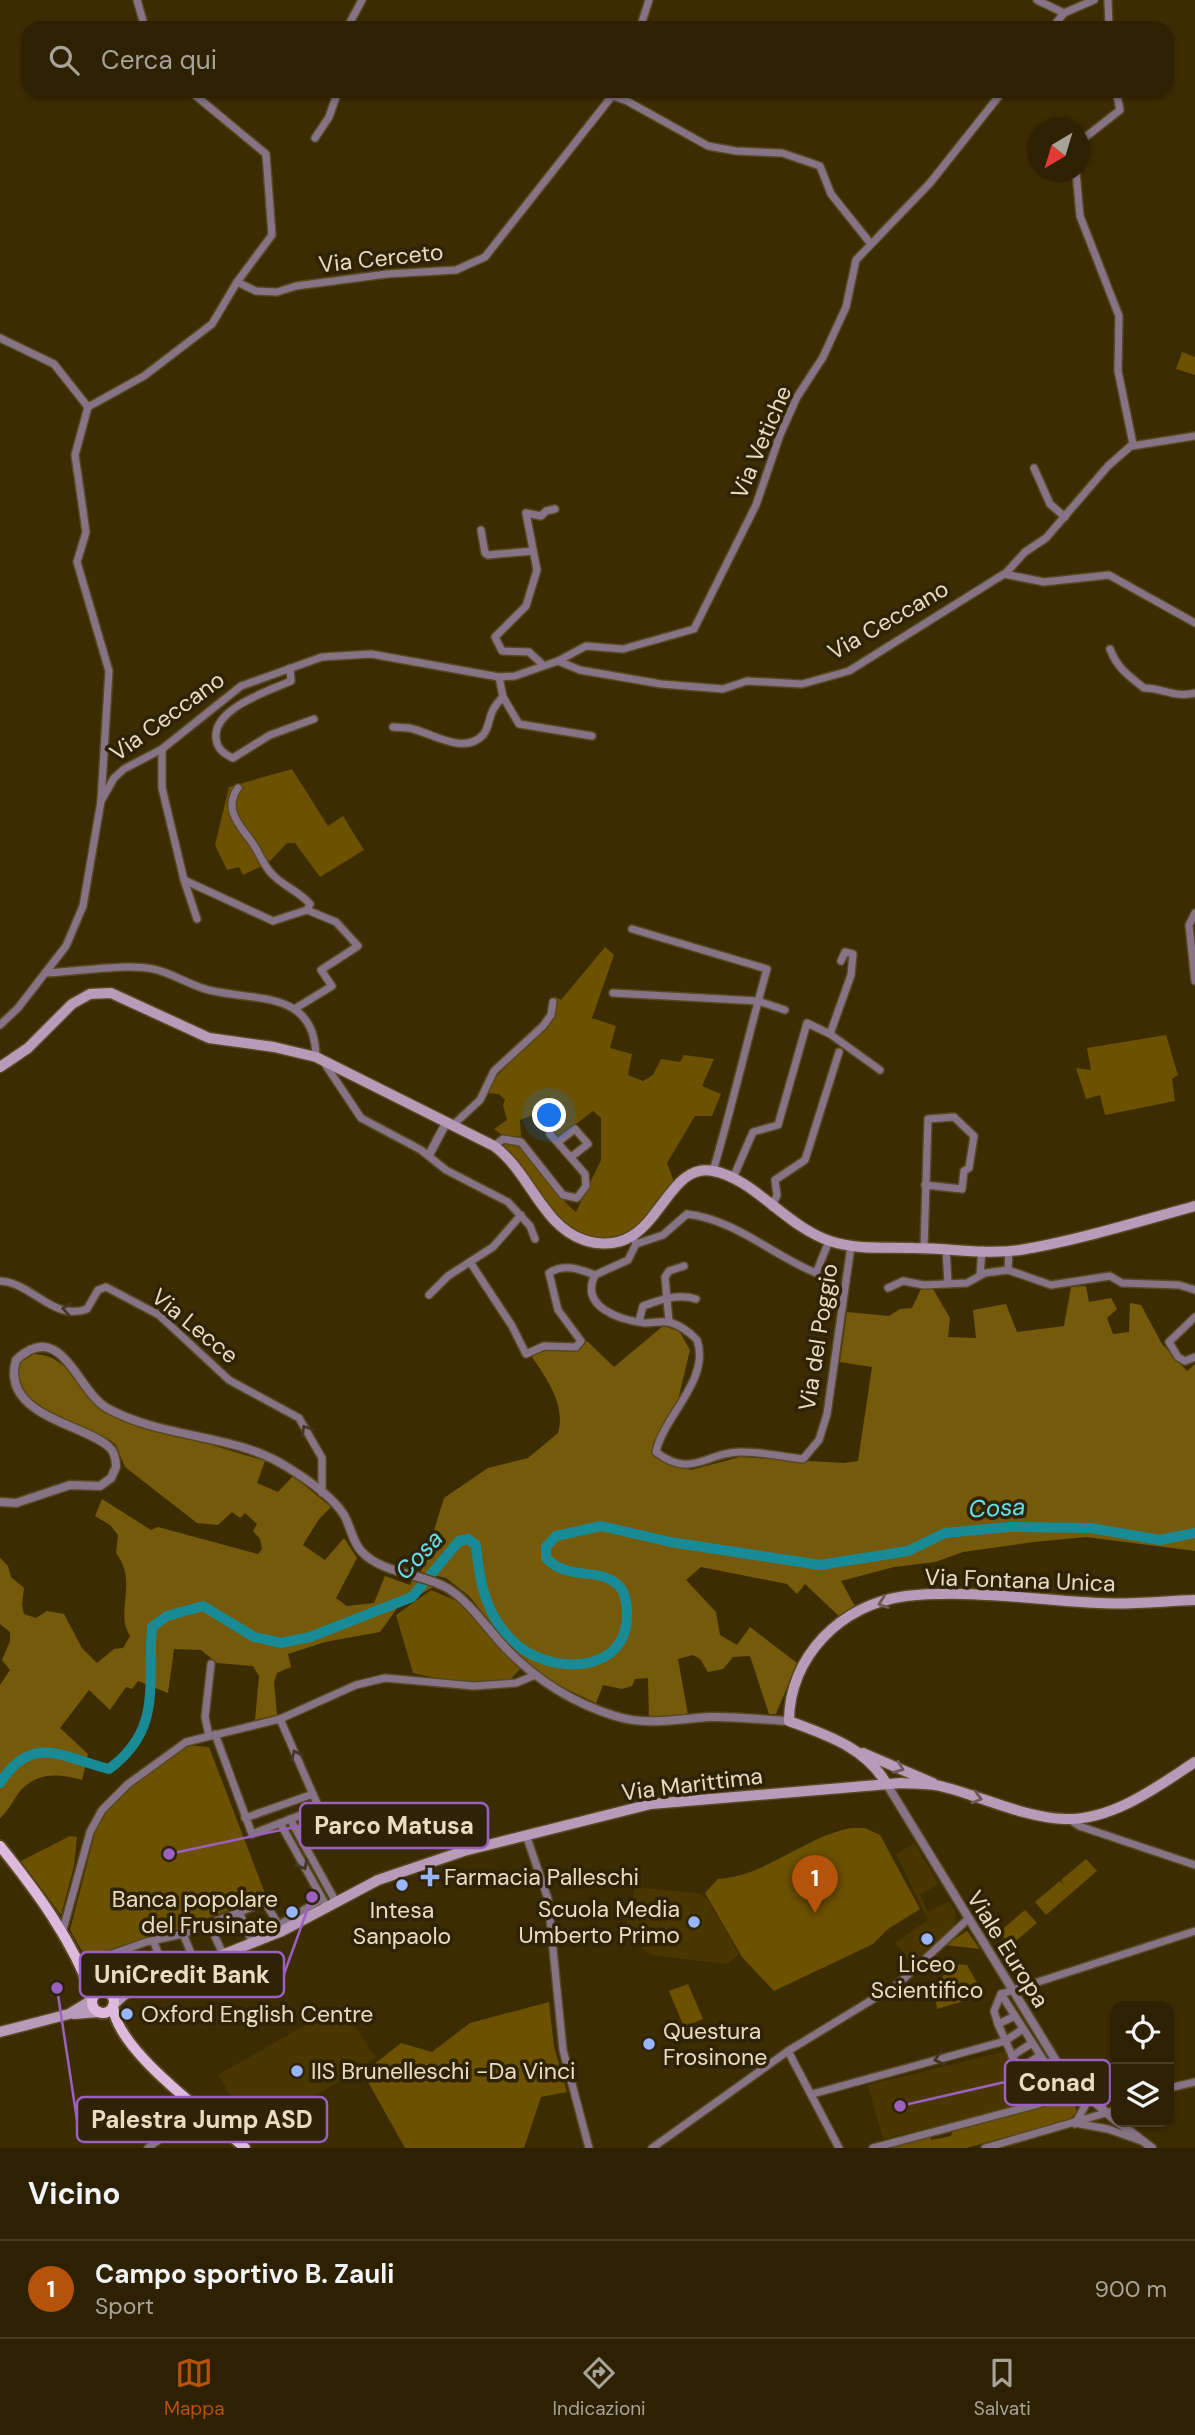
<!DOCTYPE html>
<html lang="it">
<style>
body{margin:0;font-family:"DM Sans",sans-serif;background:#392e10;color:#f1f3f6}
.controls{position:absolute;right:21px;bottom:21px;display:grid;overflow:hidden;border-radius:14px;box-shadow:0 2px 5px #0004}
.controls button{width:63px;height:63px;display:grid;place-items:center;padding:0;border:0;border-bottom:2px solid #483e23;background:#2d2101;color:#f1f3f6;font:35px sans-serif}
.compass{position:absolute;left:1027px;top:119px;width:63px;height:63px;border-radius:50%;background:#2d2101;box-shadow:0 2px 5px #0004;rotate:218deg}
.you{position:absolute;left:550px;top:1116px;width:24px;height:24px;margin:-18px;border:5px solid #fff;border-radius:50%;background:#1a73e8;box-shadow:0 0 0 10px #1a73e833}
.badge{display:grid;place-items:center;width:46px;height:46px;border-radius:50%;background:#b45309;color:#fff;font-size:23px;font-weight:700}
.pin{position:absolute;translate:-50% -58px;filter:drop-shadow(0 2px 4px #0008)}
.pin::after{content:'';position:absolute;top:37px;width:24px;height:21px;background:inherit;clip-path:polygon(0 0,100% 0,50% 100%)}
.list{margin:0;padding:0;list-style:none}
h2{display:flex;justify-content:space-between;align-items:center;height:91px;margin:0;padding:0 28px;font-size:30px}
h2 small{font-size:23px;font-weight:400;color:#a7a399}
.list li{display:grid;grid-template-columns:46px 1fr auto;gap:21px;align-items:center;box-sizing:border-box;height:98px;padding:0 28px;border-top:2px solid #483e23}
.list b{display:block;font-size:26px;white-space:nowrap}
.list p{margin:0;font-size:23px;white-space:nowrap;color:#a7a399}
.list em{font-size:23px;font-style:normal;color:#a7a399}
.icon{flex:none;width:38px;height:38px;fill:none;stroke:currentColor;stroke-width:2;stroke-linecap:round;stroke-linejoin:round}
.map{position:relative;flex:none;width:1195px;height:2148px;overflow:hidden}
.search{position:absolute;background:#2d2101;box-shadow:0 2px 5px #0004;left:21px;right:21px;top:21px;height:77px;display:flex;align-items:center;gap:18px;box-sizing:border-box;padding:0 24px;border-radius:21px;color:#a7a399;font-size:26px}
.sheet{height:189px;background:#2d2101}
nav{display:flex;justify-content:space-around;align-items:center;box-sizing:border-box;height:98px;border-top:2px solid #483e23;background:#2d2101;font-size:19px;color:#a7a399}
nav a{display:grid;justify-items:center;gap:4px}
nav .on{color:#b45309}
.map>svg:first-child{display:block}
.built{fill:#493601}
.green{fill:#6c5101}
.forest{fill:#765a0b}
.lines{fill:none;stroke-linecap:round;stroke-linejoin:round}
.river{stroke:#188b97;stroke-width:10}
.minor-casing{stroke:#584820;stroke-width:10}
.tertiary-casing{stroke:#584820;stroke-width:11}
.secondary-casing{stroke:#584820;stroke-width:13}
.primary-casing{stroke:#584820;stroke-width:14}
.minor{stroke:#867486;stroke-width:7}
.tertiary{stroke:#867486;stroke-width:8}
.secondary{stroke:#b89bb8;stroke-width:10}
.primary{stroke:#deb9de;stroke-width:10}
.oneway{stroke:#453727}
.oneway2{stroke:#6d5957}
.poi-dot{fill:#97b6fd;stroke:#2f2307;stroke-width:2.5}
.labels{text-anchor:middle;stroke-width:7;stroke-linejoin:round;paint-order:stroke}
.street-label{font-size:23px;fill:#e9dcc1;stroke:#2f2307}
.poi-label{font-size:23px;fill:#e9dcc1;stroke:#2f2307;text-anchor:start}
.water-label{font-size:24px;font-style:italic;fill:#62e0f0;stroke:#2f2307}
.leader{fill:none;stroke:#9c61c0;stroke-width:2.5}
.callout-dot{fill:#9c61c0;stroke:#2f2307;stroke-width:2.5}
.callout{fill:#2f2307;stroke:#9c61c0;stroke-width:2.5}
.callout-label{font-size:24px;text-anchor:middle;font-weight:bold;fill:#e9dcc1}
</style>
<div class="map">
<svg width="1195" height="2148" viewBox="0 0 1195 2148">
<rect width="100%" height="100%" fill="#3c2c01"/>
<g class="built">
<path d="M915 1843 938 1884 920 1895 928 1912 949 1901 956 1913 954 1927 912 1964 895 1943 928 1920 896 1854Z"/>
<path d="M635 1887 697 1893 707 1899 739 1954 727 1964 651 1955 624 1933Z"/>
<path d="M341 2005 376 2058 281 2117 263 2104 230 2121 213 2104 232 2098 218 2075Z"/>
<path d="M1006 2051 1029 2104 883 2139 868 2085Z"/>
</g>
<g class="green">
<path d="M1182 352 1195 357V375L1176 369Z"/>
<path d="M292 769 328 826 343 816 364 850 320 877 295 843H287L268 863 243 875 239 867 227 870 215 845 229 787Z"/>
<path d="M605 947 614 955 592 1018 616 1026 610 1048 632 1054 628 1075 643 1081 653 1075 661 1059 680 1062 684 1055 714 1059 702 1086 721 1094 712 1116H695L667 1163 674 1182C661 1199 647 1225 628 1236 602 1251 567 1230 551 1210 535 1188 523 1164 500 1147L509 1142C540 1151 551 1193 576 1212L601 1160V1118L593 1111 558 1138 553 1134 547 1110 520 1120 521 1137 502 1135 494 1129 507 1120 503 1105 505 1100 499 1094 485 1093C502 1063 545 1036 555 1012 557 1006 555 1001 554 996L561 1000Z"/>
<path d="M1166 1035 1178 1075 1172 1079 1175 1101 1105 1115 1100 1095 1086 1099 1076 1068 1091 1070 1087 1048Z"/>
<path d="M431 1590 457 1601 521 1668 508 1682 460 1683 413 1673 396 1615Z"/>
<path d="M187 1745 209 1747 266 1896 162 1936 146 1937 87 1960 70 1930 98 1821 126 1789Z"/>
<path d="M851 1828H865L880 1835 920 1909 888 1929 873 1944 774 1991 742 1957 705 1893 718 1879C766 1876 804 1837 851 1828Z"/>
<path d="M70 1836 77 1837 74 1866 61 1915 21 1861Z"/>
<path d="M1086 1859 1097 1871 1046 1915 1035 1902 1060 1881 1065 1886 1061 1880Z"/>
<path d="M1025 1910 1037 1923 1011 1945 999 1932Z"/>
<path d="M967 1931 980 1949 945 1945Z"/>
<path d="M954 1964 967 1965 984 1995 937 2009 934 1986Z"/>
<path d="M688 1984 703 2019 684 2027 669 1991Z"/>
<path d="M549 2002 554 2047 567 2092 541 2097 524 2148H405L363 2073 401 2043 432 2052 470 2023Z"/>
<path d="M1067 2101 1074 2104 1077 2112 1069 2120 966 2148H880L931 2135V2140L951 2136 953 2130Z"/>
</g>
<g class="forest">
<path d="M1086 1286 1089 1302 1111 1298 1117 1309 1107 1318 1113 1334 1129 1332 1130 1303 1141 1305 1162 1344 1187 1371 1195 1364V1551L1086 1537 1034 1542 963 1552 935 1562 894 1567 841 1581 856 1608 841 1618 805 1584 797 1594 787 1584 701 1567 686 1580 716 1612 720 1635 737 1645 750 1627 797 1663 776 1714H769L750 1656 733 1657 723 1669 708 1672 700 1659 693 1655 678 1659 688 1715 649 1719 648 1678 635 1679 632 1686 622 1689 603 1685 596 1703 540 1677 512 1649 469 1596 446 1578 421 1572 444 1498 488 1468 528 1458 558 1433C566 1405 547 1379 532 1357 549 1344 569 1355 587 1341L614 1367 663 1326 679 1331 690 1350 677 1404 653 1443V1452L658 1458 691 1470 740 1457 844 1463 858 1461 872 1367 840 1362 847 1312 889 1316 900 1309 912 1308 921 1289H933L950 1318 948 1337 976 1338 973 1310 1006 1304 1017 1332 1064 1326 1071 1287Z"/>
<path d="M34 1354C73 1355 79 1398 114 1416L265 1461 257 1483 278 1492 293 1476 331 1507 319 1519 303 1545 325 1560 344 1538 357 1558 336 1598 347 1606 374 1603 385 1576 410 1585 412 1581 433 1587 398 1607 380 1632 325 1642 288 1654 291 1667 277 1673 274 1682 277 1715 255 1720 259 1676 253 1666 217 1663 201 1650 174 1649 168 1693 138 1681 132 1689 126 1687 110 1710 89 1690 60 1728 88 1754 82 1780C60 1774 38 1771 20 1791 13 1800 9 1810 0 1818V1685L10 1670 2 1660 10 1641V1632L0 1624V1558L8 1566 11 1577 24 1588 22 1605 24 1614 36 1618 47 1611 64 1614 82 1648 97 1663 114 1649 123 1648 130 1636C114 1610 139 1584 116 1553L118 1535 110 1525 95 1516 102 1499 151 1530 158 1527 258 1554 262 1549 260 1539 253 1531 257 1524 245 1513 240 1518 232 1512 218 1525 197 1523 125 1467 116 1445 110 1440 28 1406 16 1372 22 1361Z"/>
</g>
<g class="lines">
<path class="river" d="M0 1783C32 1733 62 1757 109 1769 163 1729 147 1685 152 1627L167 1616 203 1606 254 1637 281 1643 310 1637 412 1597 459 1541 468 1539 476 1545C479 1581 486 1617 514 1642 548 1675 627 1676 627 1615 627 1605 625 1591 618 1585 598 1566 569 1582 546 1558V1547L556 1536 601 1526 670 1542 820 1565 908 1551 945 1533 1009 1527 1091 1528 1160 1540 1195 1533"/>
<defs>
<g id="minor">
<path d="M137 0 145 28"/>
<path d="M1037 0 1064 13"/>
<path d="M1108 0 1109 28"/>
<path d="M347 28 362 0"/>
<path d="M640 28 649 0"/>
<path d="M1052 28 1064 13 1094 0"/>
<path d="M613 96 627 101 708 146 736 151 782 153 820 166 831 194 871 244"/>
<path d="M315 138 329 117 338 91"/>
<path d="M1080 146 1083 139 1120 110 1116 91"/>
<path d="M237 282 256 291 277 292 296 286 387 274 456 270 485 257 616 91"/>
<path d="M0 338 54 364 88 407"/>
<path d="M1132 446 1195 436"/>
<path d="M1034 468 1050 504 1065 517"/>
<path d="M481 530 485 553 488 555 533 551"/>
<path d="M1005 574 1025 552 1046 538 1108 466 1133 444 1118 371 1119 316 1080 216 1076 172"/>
<path d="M1110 649C1117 668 1129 676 1144 688 1163 688 1174 698 1195 693"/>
<path d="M558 661 580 670 661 684 723 689 747 681 802 684 849 671 1004 574 1044 582 1109 575 1195 623"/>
<path d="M542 664 529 652 502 651 495 637 526 606 537 570 526 513 541 516 546 511 555 509"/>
<path d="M290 668 291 681C271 690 213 708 216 738 217 749 224 754 233 758L270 735 314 719"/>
<path d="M499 677 503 697 519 724 592 736"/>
<path d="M393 727C398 728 404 727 409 728 431 732 463 756 483 735 492 724 486 713 503 697"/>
<path d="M162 749V788L184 880 273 921 307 910 310 904 307 901C296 890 282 885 272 874 262 864 259 851 251 841 239 825 223 808 238 788"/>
<path d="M101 801 114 778 124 769 162 749 241 686 322 657 371 654 499 677 515 676 558 661 586 646 623 649 694 629 756 505 780 435 797 397 823 357 846 307 856 260 930 183 1003 91"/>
<path d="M184 880 197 919"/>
<path d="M1195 913 1189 925 1195 981"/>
<path d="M632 929 767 969C748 1036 733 1104 713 1171"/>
<path d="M45 973C76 972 125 963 153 969 174 973 191 987 213 991 259 1001 315 991 316 1057"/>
<path d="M613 993 758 1001 785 1010"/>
<path d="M296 1008 332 986 321 970 358 946 336 922 307 910"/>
<path d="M0 1025 18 1008 66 946 83 906 101 801 109 671 77 562 86 532 75 455 88 407 144 376 212 324 237 282 272 235 266 154 190 91"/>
<path d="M830 1034 880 1070"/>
<path d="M323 1061 361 1118 421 1150 446 1170 508 1202 530 1226 535 1239"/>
<path d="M452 1126 480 1100 494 1071 543 1026 551 1015 553 1002"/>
<path d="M558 1142 575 1129 588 1144 571 1157"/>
<path d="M494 1146 503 1139 521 1142 563 1195 577 1198 586 1186 585 1174 550 1134 549 1127"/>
<path d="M733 1178 753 1132 778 1125 807 1023 830 1034 851 975 853 954 845 952 841 961"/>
<path d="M772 1207 777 1195 775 1180 805 1160 839 1052"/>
<path d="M635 1241 636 1244 663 1235 687 1214C736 1220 772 1255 816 1273L829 1241"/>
<path d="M636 1244 628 1260 595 1275C579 1307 620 1320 645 1323 653 1323 661 1321 668 1322 678 1324 690 1332 697 1340 711 1379 663 1417 656 1452 692 1480 707 1451 743 1452 763 1452 784 1457 803 1459L819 1440 827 1414 851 1246"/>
<path d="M924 1248 928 1119 954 1117 974 1136 969 1168 964 1171 962 1189 925 1185"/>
<path d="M946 1249 948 1283"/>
<path d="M470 1262 512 1326 526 1354 544 1346 576 1347 581 1341 558 1310 549 1273C563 1263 580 1269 595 1275"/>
<path d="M1008 1270 1009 1250"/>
<path d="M980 1275 982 1250"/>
<path d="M0 1281C31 1282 54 1322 87 1309L98 1290 106 1287 159 1315 229 1380 299 1418 322 1458V1493"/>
<path d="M888 1288 903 1281 924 1285 967 1283 985 1273 1008 1270 1051 1285 1110 1276 1122 1283 1179 1285 1195 1290"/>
<path d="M429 1295 448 1276 493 1247 521 1215"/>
<path d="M1195 1317 1169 1342 1178 1357 1185 1361 1195 1357"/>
<path d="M639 1321 643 1306C660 1300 678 1293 696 1299"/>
<path d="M669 1322 665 1277 669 1271 684 1266"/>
<path d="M215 1734 252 1834 319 1808 280 1719"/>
<path d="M209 1736 205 1717 211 1664"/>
<path d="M245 1818 313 1794"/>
<path d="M290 1819 336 1902"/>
<path d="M1069 1819 1079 1826 1195 1865"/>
<path d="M280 1823 327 1907"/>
<path d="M526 1835 548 1899 563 2050 589 2148"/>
<path d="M239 1912 253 1944"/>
<path d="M209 1924 224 1956"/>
<path d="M279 1925 322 1899"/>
<path d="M62 1933 90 1832 102 1810 128 1784 186 1742 280 1719 356 1685 385 1678 474 1686 516 1683 533 1676"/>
<path d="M183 1934 197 1967"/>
<path d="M154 1943 164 1967"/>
<path d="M77 1959 101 1958"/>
<path d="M169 1977 164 1967 115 1983 101 1958 146 1942 183 1934 265 1902 282 1931"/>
<path d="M1015 2016 998 2024 1015 2062 1037 2097 1078 2088"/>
<path d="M998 2024 994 2011 1001 1994"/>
<path d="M788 2051 839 2148"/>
<path d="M1012 2056 1032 2043"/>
<path d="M1020 2069 1040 2055"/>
<path d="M1028 2083 1050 2068"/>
<path d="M1169 2088 1195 2082"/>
<path d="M1069 2092 1044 2061 1001 1994 1195 1931"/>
<path d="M812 2094 1005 2041 1023 2029"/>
<path d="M1075 2124 1085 2106 1081 2091"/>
<path d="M1080 2124 1108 2129 1139 2140"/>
<path d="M148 2148 173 2129 194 2104"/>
<path d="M652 2148 788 2051 898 1984 967 1920"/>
<path d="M873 2148 1038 2104 1047 2100 1048 2095"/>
<path d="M985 2148 1116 2110"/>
</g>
<g id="tertiary">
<path d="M429 1155 446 1123"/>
<path d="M0 1502 16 1503 70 1485 100 1486 111 1478 116 1467C116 1459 115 1452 109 1447 85 1424 0 1416 16 1360 61 1317 77 1391 107 1408 162 1439 234 1433 287 1467 305 1478 333 1497 344 1515 351 1527 352 1542 362 1552 384 1575 424 1573 449 1589 469 1602 485 1625 501 1643 532 1677 570 1702 615 1716 646 1726 677 1719 709 1717 736 1716 762 1720 789 1721"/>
<path d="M886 1783 1058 2064 1081 2090 1116 2121"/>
<path d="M1118 2122 1152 2148"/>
</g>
<g id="secondary">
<path d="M0 1067 28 1048 72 1004 90 994 111 993 209 1038 274 1047 316 1057 494 1146C529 1171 542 1226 584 1240 659 1264 661 1161 713 1171 753 1178 787 1227 830 1241 856 1250 887 1247 914 1248 949 1248 986 1255 1020 1250 1076 1241 1140 1221 1195 1206"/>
<path d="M863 1753 933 1783"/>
<path d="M886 1783C865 1747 826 1735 789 1721 789 1657 841 1604 906 1596 969 1589 1035 1600 1098 1603 1130 1605 1163 1601 1195 1600"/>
<path d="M106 1991 125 1994"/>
<path d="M114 2004 125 1994 282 1931 378 1880 464 1851 651 1804 901 1783C915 1784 931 1783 944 1787 983 1797 1023 1817 1064 1819 1112 1821 1157 1787 1195 1762"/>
<path d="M74 2014 99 2012"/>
<path d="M0 2032 69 2014 92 2000"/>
</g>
<g id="primary">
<path d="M0 1846C37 1892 73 1941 93 1997"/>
<circle cx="103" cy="2002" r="11"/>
<path d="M113 2006C116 2051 211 2117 245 2148"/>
</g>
</defs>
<use href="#minor" class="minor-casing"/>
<use href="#tertiary" class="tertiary-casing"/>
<use href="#secondary" class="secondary-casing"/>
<use href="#primary" class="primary-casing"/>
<use href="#minor" class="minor"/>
<use href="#tertiary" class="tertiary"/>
<use href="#secondary" class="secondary"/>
<use href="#primary" class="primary"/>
</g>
<defs><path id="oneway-chevron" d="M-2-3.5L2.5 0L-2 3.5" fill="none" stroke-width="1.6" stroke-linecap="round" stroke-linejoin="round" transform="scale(1.75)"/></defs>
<g class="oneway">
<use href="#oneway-chevron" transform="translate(67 1309) rotate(-170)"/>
<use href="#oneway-chevron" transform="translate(306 1430) rotate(-122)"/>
<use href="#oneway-chevron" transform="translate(296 1755) rotate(-114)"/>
<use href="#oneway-chevron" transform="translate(303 1865) rotate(61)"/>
<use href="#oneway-chevron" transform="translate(939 2059) rotate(165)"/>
</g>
<g class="oneway2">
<use href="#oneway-chevron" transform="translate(883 1603) rotate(161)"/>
<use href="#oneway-chevron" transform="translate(899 1768) rotate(22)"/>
<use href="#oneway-chevron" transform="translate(977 1798) rotate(17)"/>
</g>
<g class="poi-dot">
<path d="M426.5 1866.5h7v7h7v7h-7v7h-7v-7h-7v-7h7z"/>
<circle cx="402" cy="1885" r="7"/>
<circle cx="292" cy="1912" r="7"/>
<circle cx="694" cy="1922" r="7"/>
<circle cx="927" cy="1939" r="7"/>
<circle cx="127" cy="2014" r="7"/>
<circle cx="649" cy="2044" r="7"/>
<circle cx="297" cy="2071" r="7"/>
</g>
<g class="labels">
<g class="street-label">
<text transform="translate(381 258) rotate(-6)" y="8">Via Cerceto</text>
<text transform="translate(761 442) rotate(-67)" y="8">Via Vetiche</text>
<text transform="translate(888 620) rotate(-30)" y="8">Via Ceccano</text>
<text transform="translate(167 716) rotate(-36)" y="8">Via Ceccano</text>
<text transform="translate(195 1326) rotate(39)" y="8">Via Lecce</text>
<text transform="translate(818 1337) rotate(-81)" y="8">Via del Poggio</text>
<text transform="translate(1020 1580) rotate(2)" y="8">Via Fontana Unica</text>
<text transform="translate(692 1784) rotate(-7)" y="8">Via Marittima</text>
<text transform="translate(1008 1949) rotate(58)" y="8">Viale Europa</text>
</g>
<g class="poi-label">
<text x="444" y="1885">Farmacia Palleschi</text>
<text x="278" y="1907" text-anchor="end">Banca popolare<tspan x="278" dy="26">del Frusinate</tspan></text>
<text x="680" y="1917" text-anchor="end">Scuola Media<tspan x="680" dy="26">Umberto Primo</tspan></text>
<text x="402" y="1918" text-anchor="middle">Intesa<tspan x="402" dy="26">Sanpaolo</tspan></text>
<text x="927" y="1972" text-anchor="middle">Liceo<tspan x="927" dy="26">Scientifico</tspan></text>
<text x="141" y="2022">Oxford English Centre</text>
<text x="663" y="2039">Questura<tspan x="663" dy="26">Frosinone</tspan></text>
<text x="311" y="2079">IIS Brunelleschi -Da Vinci</text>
</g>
<g class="water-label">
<text transform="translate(997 1508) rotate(-3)" y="8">Cosa</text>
<text transform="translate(419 1555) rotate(-47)" y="8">Cosa</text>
</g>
</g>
<path class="leader" d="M169 1854L300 1826M312 1897L284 1974M900 2106L1005 2082M57 1988L77 2120"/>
<g class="callout-dot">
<circle cx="169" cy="1854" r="7"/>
<circle cx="312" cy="1897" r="7"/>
<circle cx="900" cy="2106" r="7"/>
<circle cx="57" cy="1988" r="7"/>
</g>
<g class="callout">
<rect x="300" y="1803" width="188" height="45" rx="7"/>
<rect x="80" y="1952" width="204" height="45" rx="7"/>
<rect x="1005" y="2060" width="105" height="45" rx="7"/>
<rect x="77" y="2097" width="250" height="45" rx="7"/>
</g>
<g class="callout-label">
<text x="394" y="1834">Parco Matusa</text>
<text x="182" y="1983">UniCredit Bank</text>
<text x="1057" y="2091">Conad</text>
<text x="202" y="2128">Palestra Jump ASD</text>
</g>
</svg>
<div class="controls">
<button><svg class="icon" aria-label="locate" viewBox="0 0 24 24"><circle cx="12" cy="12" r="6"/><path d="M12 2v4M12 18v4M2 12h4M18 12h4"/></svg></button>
<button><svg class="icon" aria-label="layers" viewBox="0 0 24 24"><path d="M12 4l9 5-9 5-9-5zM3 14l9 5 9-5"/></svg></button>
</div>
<svg class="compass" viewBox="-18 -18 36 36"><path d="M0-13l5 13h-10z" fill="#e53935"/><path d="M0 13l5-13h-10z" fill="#a7a399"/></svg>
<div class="you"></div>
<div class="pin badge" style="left:815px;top:1913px">1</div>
<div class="search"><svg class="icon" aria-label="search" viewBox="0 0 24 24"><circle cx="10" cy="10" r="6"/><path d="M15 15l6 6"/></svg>Cerca qui</div>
</div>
<section class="sheet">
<h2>Vicino<small></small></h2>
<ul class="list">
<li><span class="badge">1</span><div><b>Campo sportivo B. Zauli</b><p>Sport</p></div><em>900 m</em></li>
</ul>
</section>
<nav>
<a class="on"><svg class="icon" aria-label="map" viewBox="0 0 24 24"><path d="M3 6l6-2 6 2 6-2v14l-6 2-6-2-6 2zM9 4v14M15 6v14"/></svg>Mappa</a>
<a><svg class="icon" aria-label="directions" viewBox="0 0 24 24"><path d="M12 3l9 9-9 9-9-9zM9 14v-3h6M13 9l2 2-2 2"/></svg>Indicazioni</a>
<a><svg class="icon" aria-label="saved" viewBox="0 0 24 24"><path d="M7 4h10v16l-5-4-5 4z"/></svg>Salvati</a>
</nav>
